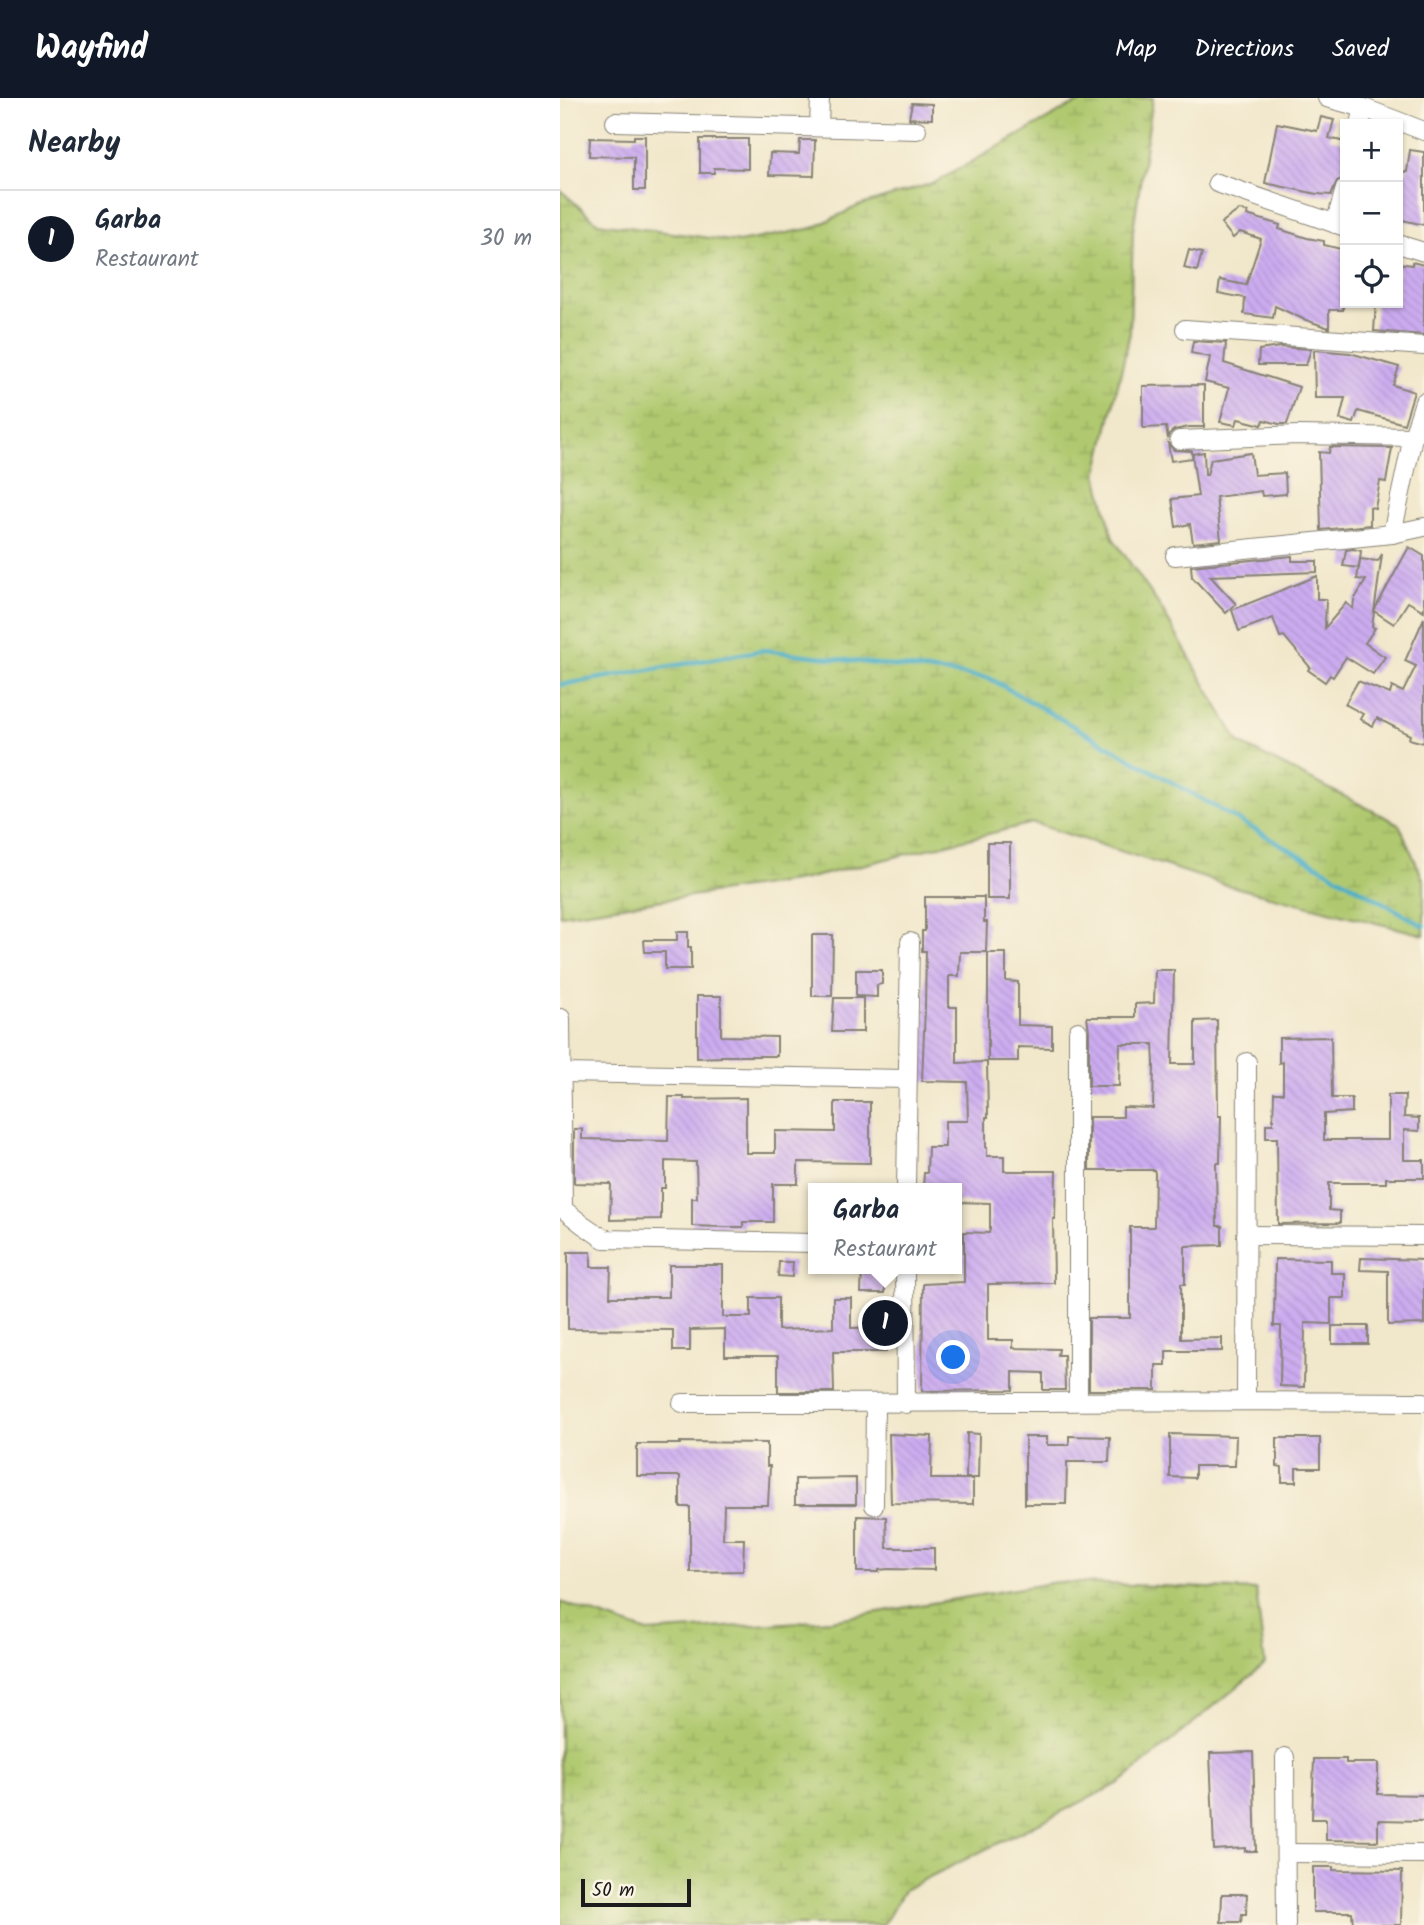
<!DOCTYPE html>
<meta charset="utf-8">
<style>
body{margin:0;font-family:Kalam,sans-serif;background:#f6f6f7;color:#1f2937}
.controls{position:absolute;right:21px;top:21px;display:grid;overflow:hidden;border-radius:0px;box-shadow:0 2px 5px #0004}
.controls button{width:63px;height:63px;display:grid;place-items:center;padding:0;border:0;border-bottom:2px solid #e0e1e3;background:#fff;color:#1f2937;font:35px sans-serif}
.scale{position:absolute;left:21px;bottom:18px;width:110px;box-sizing:border-box;padding-left:7px;border:4px solid #1c1c1c;border-top:0;font-size:19px;line-height:24px;white-space:nowrap;color:#1c1c1c;-webkit-text-stroke:5px #fcf5e5;paint-order:stroke}
.you{position:absolute;left:394px;top:1260px;width:24px;height:24px;margin:-18px;border:5px solid #fff;border-radius:50%;background:#1a73e8;box-shadow:0 0 0 10px #1a73e833}
.badge{display:grid;place-items:center;width:46px;height:46px;border-radius:50%;background:#111827;color:#fff;font-size:23px;font-weight:700}
.pin{position:absolute;translate:-50% -50%;border:4px solid #fff;box-shadow:0 2px 7px #0006}
.popup{position:absolute;left:248px;top:1085px;width:154px;height:91px;box-sizing:border-box;display:grid;place-content:center;border-radius:0px;background:#fff;filter:drop-shadow(0 2px 5px #0005);font-size:23px;white-space:nowrap;color:#747a83}
.popup b{font-size:26px;color:#1f2937}
.popup::after{content:'';position:absolute;left:50%;top:100%;margin-left:-14px;border:14px solid transparent;border-top-color:#fff}
.list{margin:0;padding:0;list-style:none}
h2{display:flex;justify-content:space-between;align-items:center;height:91px;margin:0;padding:0 28px;font-size:30px}
h2 small{font-size:23px;font-weight:400;color:#747a83}
.list li{display:grid;grid-template-columns:46px 1fr auto;gap:21px;align-items:center;box-sizing:border-box;height:98px;padding:0 28px;border-top:2px solid #e0e1e3}
.list b{display:block;font-size:26px;white-space:nowrap}
.list p{margin:0;font-size:23px;white-space:nowrap;color:#747a83}
.list em{font-size:23px;font-style:normal;color:#747a83}
.icon{flex:none;width:38px;height:38px;fill:none;stroke:currentColor;stroke-width:2;stroke-linecap:round;stroke-linejoin:round}
.map{position:relative;flex:none;width:864px;height:1827px;overflow:hidden}
header{display:flex;align-items:center;gap:42px;box-sizing:border-box;height:98px;padding:0 35px;background:#111827;color:#fff}
header strong{font-size:33px}
nav{display:flex;gap:38px;margin-inline-start:auto;font-size:24px}
main{display:flex}
aside{flex:1;background:#fff}
.map>svg:first-child{display:block}
.wetland{fill:url(#wetland-marsh);stroke:#667246;stroke-width:2}
.lines{fill:none;stroke-linecap:round;stroke-linejoin:round}
.stream{stroke:#48aec7;stroke-width:4.5}
.building{fill:url(#building-back-hatch)}
.minor-casing{stroke:#868274;stroke-width:20}
.minor{stroke:#fff;stroke-width:18}
</style>
<header>
<strong>Wayfind</strong>
<nav><a>Map</a><a>Directions</a><a>Saved</a></nav>
</header>
<main>
<aside>
<h2>Nearby<small></small></h2>
<ul class="list">
<li><span class="badge">1</span><div><b>Garba</b><p>Restaurant</p></div><em>30 m</em></li>
</ul>
</aside>
<div class="map">
<svg width="864" height="1827" viewBox="0 0 864 1827">
<defs>
<pattern id="wetland-marsh" width="20" height="14" patternUnits="userSpaceOnUse" patternTransform="scale(1.75)"><rect width="20" height="14" fill="#b0c96f"/><path d="M1 5h8M5 5V1M11 12h8M15 12V8" fill="none" stroke="#97ac60"/></pattern>
<pattern id="building-back-hatch" width="6" height="6" patternUnits="userSpaceOnUse" patternTransform="scale(1.75)"><rect width="6" height="6" fill="#ccacf0"/><path d="M-1 5l2 2M0 0l6 6M5-1l2 2" fill="none" stroke="#af93cd"/></pattern>
</defs>
<rect width="100%" height="100%" fill="#fcf5e5"/>
<filter id="ink" filterUnits="userSpaceOnUse"><feTurbulence type="fractalNoise" baseFrequency=".0143" numOctaves="2"/><feDisplacementMap in="SourceGraphic" scale="14" xChannelSelector="R" yChannelSelector="G"/><feConvolveMatrix kernelMatrix="1 2 1 2 8 2 1 2 1" color-interpolation-filters="sRGB"/></filter>
<filter id="wash" filterUnits="userSpaceOnUse"><feTurbulence type="fractalNoise" baseFrequency=".00686" numOctaves="4" result="noise"/><feDisplacementMap in="SourceGraphic" scale="28" xChannelSelector="R" yChannelSelector="G"/><feGaussianBlur stdDeviation="1.57" result="paint"/><feColorMatrix in="noise" values="0 0 0 0 0 0 0 0 0 0 0 0 0 0 0 0 0 1.4 0 .05"/><feComposite in="paint" operator="in"/></filter>
<g filter="url(#wash)">
<rect width="100%" height="100%" fill="#f1e7cb"/>
<g class="wetland">
<path d="M529 0H593L573 132 570 235 537 376 553 440 601 510 679 645 839 726 864 783V837L666 787 473 725 241 782 0 817V92L38 125 179 144 253 130 298 108 374 85 507 10Z"/>
<path d="M497 1484 696 1492 705 1566 560 1685 345 1791 323 1827H0V1504L88 1534 271 1522Z"/>
</g>
<g class="lines">
<path class="stream" d="M0 587 205 552 429 580 864 828"/>
</g>
<g id="blocks">
<g class="building">
<path d="M352 5 372 6V21L349 20Z"/>
<path d="M761 19 774 22 769 40 785 44V80L777 83 771 97 757 96 705 85 717 25 757 33Z"/>
<path d="M74 38H85V92H74V59L29 58 30 40 74 41Z"/>
<path d="M140 41H188V71L154 70V75H140Z"/>
<path d="M240 42H255L254 78 209 77 210 55 239 56Z"/>
<path d="M850 52 864 54V127L838 121V73L847 74Z"/>
<path d="M679 112 688 114 687 117 720 127 719 131 747 140 764 143V147L785 152 783 212H769V230L743 221 715 208 713 220 684 216 685 200 658 195 660 182 686 187 701 141 680 134 673 140 661 125Z"/>
<path d="M629 152 642 155 637 173 624 170Z"/>
<path d="M852 164 864 167V237L814 233 816 205H838V165L852 167Z"/>
<path d="M633 243 666 245 664 265 739 289 727 326H719L704 322 702 327 678 321 676 327 660 324 669 290 645 284 650 259 631 255Z"/>
<path d="M720 249 751 251 746 267H698L699 252Z"/>
<path d="M754 252 790 255 839 269 833 287 854 294 844 326 798 313 794 325 780 321 785 300H755Z"/>
<path d="M644 287V329H629L614 332 609 336 608 341 606 329 583 330V288Z"/>
<path d="M608 345 614 352 632 353 633 360 611 363Z"/>
<path d="M770 349 832 350 826 384 820 383 815 410 810 409V427L761 432 759 354 769 355Z"/>
<path d="M644 354 645 377H647L651 361 691 355 694 377 725 375 726 396 702 398 701 393 656 399 661 442 633 445 630 426 616 429 612 401 638 398 632 356Z"/>
<path d="M849 449 864 458V513L848 504 834 526 814 513Z"/>
<path d="M793 451 801 453 799 470 783 468 786 452Z"/>
<path d="M822 456 812 529 815 530 805 545 825 559 813 576 786 559 773 579 770 577 765 584 748 572 750 569 724 538 720 539 713 520 679 533 672 512 757 478V501H766L765 530 786 505 793 511 794 502 806 482 797 481 800 461 818 463Z"/>
<path d="M732 458V463H757V474L650 478 676 506 666 515 632 479 631 468Z"/>
<path d="M864 520V645L849 641 850 637 817 620 813 628 800 621 803 616 785 606 798 583 830 596 832 589 843 594 856 568 845 563Z"/>
<rect x="427" y="745" width="23" height="56"/>
<path d="M365 799H424V824H427L426 854H400L399 878H389V909H397V965L427 964 428 1019H426V1050H427V1058H444V1073H496L495 1121H493L494 1185 428 1186V1242H453V1250L499 1251 498 1257H504L505 1292H483V1275L453 1274V1292L362 1293 363 1186 404 1184V1134L429 1135 430 1131V1105L397 1104V1090H363L364 1075H367L368 1049H385V1023H408L407 984 362 983 365 909 366 853H362V833H365Z"/>
<path d="M117 834H128V849H131V871H105V854H85L84 842H117Z"/>
<path d="M252 837H273L272 898H252Z"/>
<path d="M428 855H446V883L458 884V927L492 928V950L458 949V963H428Z"/>
<path d="M296 872H322V886L317 887V899L296 898Z"/>
<path d="M595 872H614L612 966H635V923L657 922 658 1018H661L660 1065H656L657 1128H662V1147L625 1148V1186H621V1241L662 1240V1253H606V1267H596V1292H529V1220H570V1129H594L595 1075 594 1072H529V1019H563V1009L593 1010 594 966 593 946H560L559 988H529V933L527 919H575V906L594 905Z"/>
<path d="M137 898H161V938L217 939V958H161V959L137 960Z"/>
<path d="M274 900H303V934H272Z"/>
<path d="M771 939 772 1000H792V1014L764 1016V1042H828V997H845L844 1019 859 1020V1033L844 1032V1062H864V1080H826V1085H769V1112L780 1113V1125L718 1126 717 1040H706V1026H713L714 995H723V964L719 965V940Z"/>
<path d="M109 999H124V1001L186 1000V1055H215V1033L275 1034V1004H310V1065L238 1064V1086H213V1124H183V1129H163L132 1128V1100H137L136 1064 105 1063V1090H101V1121L50 1122 51 1086 14 1085V1031H22V1041L108 1043Z"/>
<path d="M8 1154H31V1169H51L50 1199H109V1167H163V1219H191V1200H218V1232L273 1230V1200H291V1230L326 1229V1254H273L274 1294H218V1258H165V1231L130 1232V1253H113V1232L8 1231Z"/>
<path d="M801 1160 864 1162V1226L828 1227V1173L800 1172Z"/>
<path d="M715 1161 771 1162V1175H785V1200H771V1226L745 1225 744 1289 720 1288 721 1228H714Z"/>
<path d="M219 1164H233L232 1179 218 1178Z"/>
<path d="M302 1171H325V1195H301Z"/>
<rect x="772" y="1228" width="36" height="18"/>
<path d="M407 1335 419 1336 418 1380H406Z"/>
<path d="M329 1336 372 1338 371 1381H413V1406L331 1405Z"/>
<path d="M610 1336 676 1338 675 1368H635V1380L610 1379Z"/>
<path d="M509 1338 550 1339 549 1364H507L506 1406H465V1339H487V1347H509Z"/>
<path d="M717 1340H760V1370H736V1384H722V1369L717 1368Z"/>
<path d="M120 1344 207 1345V1368H210L208 1407H164L163 1441H184L183 1473 130 1474V1409H120V1378H77V1346H120Z"/>
<path d="M296 1380V1406H235V1381Z"/>
<path d="M297 1418 326 1419 327 1450H374V1472L328 1471 319 1472V1474H297Z"/>
<path d="M693 1654 696 1753H685V1750L654 1752 650 1655Z"/>
<path d="M754 1661H786V1665H818V1696L864 1697V1723L818 1722V1743L766 1742V1721H752Z"/>
<path d="M753 1769H773V1772L842 1773 841 1827H793L792 1814H753Z"/>
<path d="M662 1796H687L686 1816H682L681 1824H661Z"/>
</g>
</g>
</g>
<g filter="url(#ink)">
<use href="#blocks" fill-opacity="0" stroke="#868274" stroke-width="2"/>
<g class="lines">
<defs>
<g id="minor">
<path d="M767 0 804 10 800 26"/>
<path d="M804 10 864 33"/>
<path d="M55 24 357 32"/>
<path d="M259 29 260 0"/>
<path d="M657 85 785 129"/>
<path d="M775 126 785 91"/>
<path d="M838 146 864 154"/>
<path d="M625 231 864 248"/>
<path d="M619 342 738 337 853 339"/>
<path d="M832 436 853 339 864 304"/>
<path d="M615 458 832 436 864 429"/>
<path d="M1 920 3 1111 22 1126 44 1141 253 1145"/>
<path d="M3 975 347 981"/>
<path d="M346 1090 350 844"/>
<path d="M686 1137 864 1138"/>
<path d="M345 1171 346 1306"/>
<path d="M518 1302V933"/>
<path d="M686 1302 687 964"/>
<path d="M122 1305C369 1306 617 1301 864 1304"/>
<path d="M314 1407 315 1306"/>
<path d="M725 1659 726 1827"/>
<path d="M726 1755 864 1756"/>
</g>
</defs>
<use href="#minor" class="minor-casing"/>
<use href="#minor" class="minor"/>
</g>
</g>
</svg>
<div class="controls">
<button>+</button>
<button>−</button>
<button><svg class="icon" aria-label="locate" viewBox="0 0 24 24"><circle cx="12" cy="12" r="6"/><path d="M12 2v4M12 18v4M2 12h4M18 12h4"/></svg></button>
</div>
<div class="scale">50 m</div>
<div class="you"></div>
<div class="pin badge" style="left:325px;top:1225px">1</div>
<div class="popup"><b>Garba</b>Restaurant</div>
</div>
</main>
